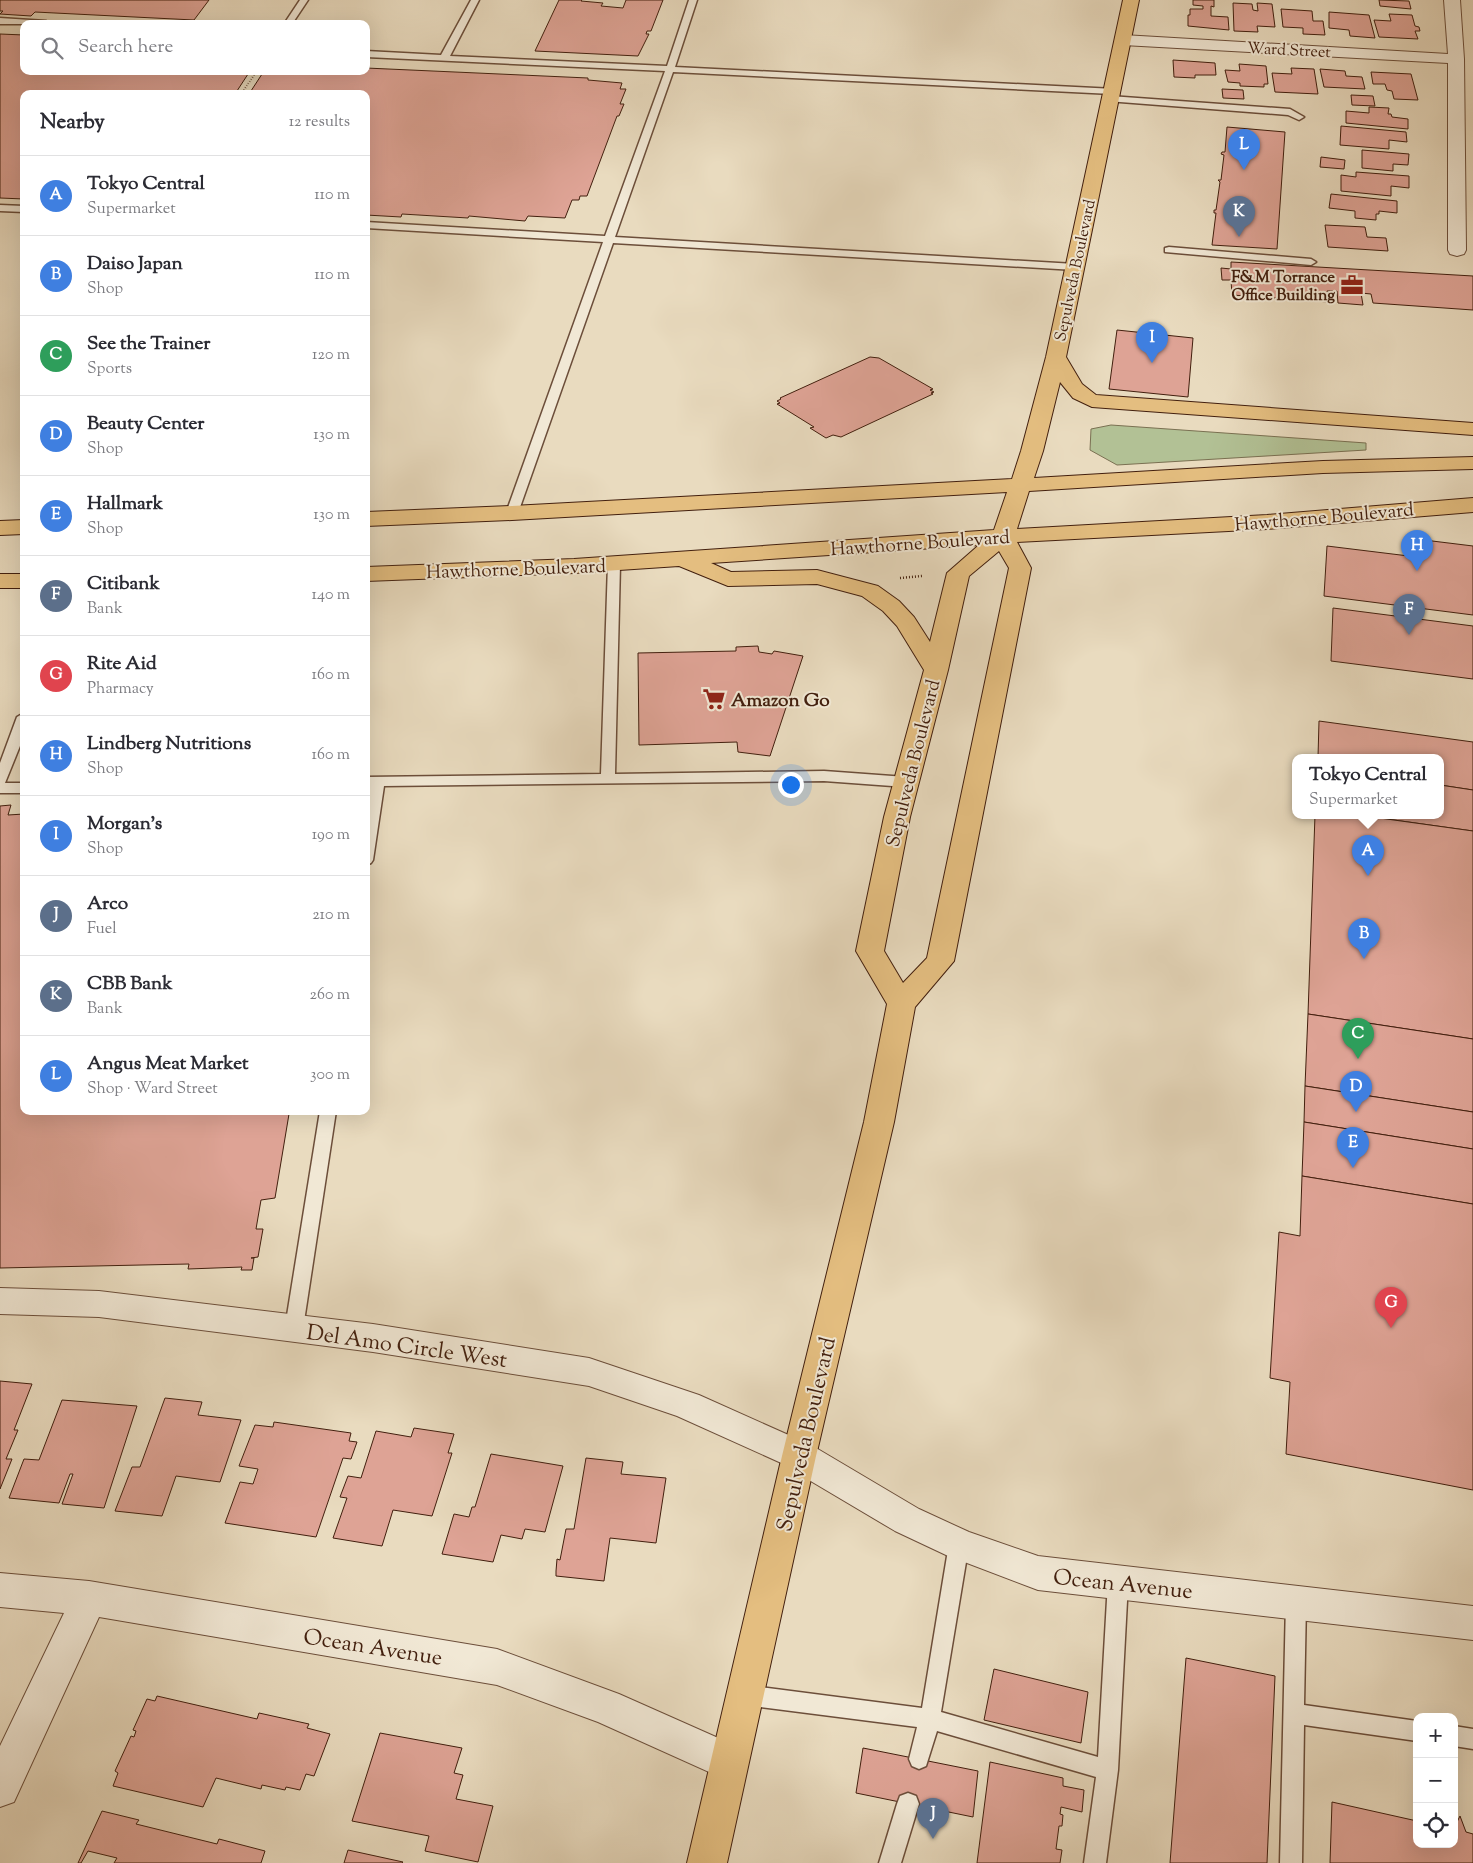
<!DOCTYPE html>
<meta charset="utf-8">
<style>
body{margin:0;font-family:"Sorts Mill Goudy",serif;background:#f7f7f7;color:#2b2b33}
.controls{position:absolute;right:15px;bottom:15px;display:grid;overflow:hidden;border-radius:10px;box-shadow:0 5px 20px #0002}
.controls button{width:45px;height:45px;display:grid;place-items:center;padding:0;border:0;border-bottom:1px solid #e1e1e2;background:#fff;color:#2b2b33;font:25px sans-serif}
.you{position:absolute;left:790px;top:784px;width:18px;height:18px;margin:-12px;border:4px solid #fff;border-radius:50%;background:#1a73e8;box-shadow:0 0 0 8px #1a73e833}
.badge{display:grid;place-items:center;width:32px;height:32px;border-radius:50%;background:#0b8043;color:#fff;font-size:16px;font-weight:700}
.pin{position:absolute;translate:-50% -41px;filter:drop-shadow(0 1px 2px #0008)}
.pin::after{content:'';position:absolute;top:26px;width:18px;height:15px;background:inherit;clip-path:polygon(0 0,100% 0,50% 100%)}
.popup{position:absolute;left:1292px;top:754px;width:152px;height:65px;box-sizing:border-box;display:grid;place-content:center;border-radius:10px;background:#fff;filter:drop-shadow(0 1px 4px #0005);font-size:16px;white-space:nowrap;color:#7c7c81}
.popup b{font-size:19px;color:#2b2b33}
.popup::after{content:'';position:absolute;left:50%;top:100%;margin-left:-10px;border:10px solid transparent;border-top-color:#fff}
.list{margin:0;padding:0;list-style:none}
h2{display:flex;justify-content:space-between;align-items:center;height:65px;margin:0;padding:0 20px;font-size:21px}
h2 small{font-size:16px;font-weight:400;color:#7c7c81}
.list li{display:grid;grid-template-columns:32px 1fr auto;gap:15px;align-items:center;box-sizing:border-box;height:80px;padding:0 20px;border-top:1px solid #e1e1e2}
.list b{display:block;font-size:19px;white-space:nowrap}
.list p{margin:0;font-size:16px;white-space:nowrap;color:#7c7c81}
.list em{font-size:16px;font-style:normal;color:#7c7c81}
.icon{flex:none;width:28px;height:28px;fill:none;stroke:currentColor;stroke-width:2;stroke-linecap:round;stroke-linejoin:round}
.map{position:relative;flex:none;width:1473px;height:1863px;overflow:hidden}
.search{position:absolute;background:#fff;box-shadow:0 5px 20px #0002;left:20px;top:20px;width:350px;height:55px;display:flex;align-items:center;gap:12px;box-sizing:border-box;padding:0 18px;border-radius:10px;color:#7c7c81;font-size:19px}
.panel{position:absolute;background:#fff;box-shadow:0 5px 20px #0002;left:20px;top:90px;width:350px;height:1025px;border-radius:10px}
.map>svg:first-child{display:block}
.green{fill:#b2c195;stroke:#7a7052}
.building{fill:#dea395;stroke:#421f0e}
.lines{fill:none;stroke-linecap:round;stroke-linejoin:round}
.service-casing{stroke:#6c4e3a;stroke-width:3}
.minor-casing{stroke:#6c4e3a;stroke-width:2}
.tertiary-casing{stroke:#6c4e3a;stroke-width:2}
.primary-casing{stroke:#421f0e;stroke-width:2}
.path-far1{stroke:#421f0e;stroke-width:2;stroke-dasharray:0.5 2;stroke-linecap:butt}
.path{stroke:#421f0e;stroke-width:2.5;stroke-dasharray:1 2;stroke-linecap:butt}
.service{fill:#f1e8d5;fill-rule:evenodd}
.minor{fill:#f1e8d5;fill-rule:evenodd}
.tertiary{fill:#f1e8d5;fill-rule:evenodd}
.primary{fill:#e4be80;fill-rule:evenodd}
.labels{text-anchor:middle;stroke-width:4;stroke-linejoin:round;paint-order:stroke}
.far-street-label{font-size:16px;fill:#421f0e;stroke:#f1e8d5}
.far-poi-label{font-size:16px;font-weight:bold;fill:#421f0e;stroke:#f1e8d5;text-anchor:end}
.street-label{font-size:19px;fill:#421f0e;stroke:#f1e8d5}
.poi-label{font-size:19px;font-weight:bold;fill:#421f0e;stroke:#f1e8d5;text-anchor:start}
.near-street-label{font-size:22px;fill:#421f0e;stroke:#f1e8d5}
</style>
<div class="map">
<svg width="1473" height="1863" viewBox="0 0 1473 1863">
<rect width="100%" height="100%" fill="#e9dbbf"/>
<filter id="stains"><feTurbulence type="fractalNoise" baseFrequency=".004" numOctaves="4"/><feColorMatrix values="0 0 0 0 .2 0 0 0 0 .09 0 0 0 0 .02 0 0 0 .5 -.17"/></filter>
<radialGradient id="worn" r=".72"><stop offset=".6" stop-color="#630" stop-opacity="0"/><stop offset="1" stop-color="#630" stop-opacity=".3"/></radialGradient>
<path class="green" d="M1111 425 1366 443V450L1117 465 1090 450 1091 429Z"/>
<g class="building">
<path d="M0 0H209L194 20 35 12 31 16 0 14 3 11H0Z"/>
<path d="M559 0H582L581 1 603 3 601 6 623 8 626 0H663L651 31H647L646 34H649L638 56 535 51Z"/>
<path d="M1193 0H1214V7L1211 6V16L1228 17 1229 30 1188 26V15H1190V9H1203V6L1193 5Z"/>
<path d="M1379 0 1409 1 1411 9 1380 6Z"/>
<path d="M1233 3 1252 4 1253 10 1258 11 1257 3 1272 4 1275 27 1257 26 1258 32 1234 31Z"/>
<path d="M1281 9 1312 11 1313 21H1323L1325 35 1303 34V28L1283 27Z"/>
<path d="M1329 12 1369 15 1375 38 1350 36 1349 30 1329 28Z"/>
<path d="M1389 14 1412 15 1415 26 1419 27 1420 31H1415L1418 39 1379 37 1374 20 1391 21Z"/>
<path d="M0 34 24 35V71H250L235 94H24V199L0 198Z"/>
<path d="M1173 60 1215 63 1216 75H1195V78L1174 77Z"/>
<path d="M1239 64 1266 66 1268 84H1264V87L1240 86V83L1228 82 1225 70 1240 71Z"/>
<path d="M366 68 588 78V80L622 83 620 89H626L620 104H624L619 116H617L587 196H580L579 200H572L565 218 528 216 525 221 469 216 468 218 402 214 401 217 366 215V94H249L264 71H366Z"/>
<path d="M1291 68 1314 69 1318 94 1275 92 1272 73 1292 74Z"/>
<path d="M1320 69 1345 71 1346 76 1362 77 1365 89 1324 87Z"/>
<path d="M1371 72 1411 74 1418 100 1394 99 1392 91 1387 90 1385 84H1373Z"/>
<path d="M1222 89 1243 90 1244 99 1223 98Z"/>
<path d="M1351 95 1373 96 1375 106 1352 105Z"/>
<path d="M1369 107 1389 108 1388 114H1391L1392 117 1408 119V129L1346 123V111L1369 113Z"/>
<path d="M1341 126 1406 132 1407 142 1389 140V149L1340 145Z"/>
<path d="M1227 127 1285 132 1277 249 1212 245 1216 213H1214V210H1216L1220 182 1218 180H1221L1224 155 1221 154 1222 152H1225Z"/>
<path d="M1362 150 1409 154 1408 165 1393 164V171L1362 168Z"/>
<path d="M1321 157 1345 160 1344 169 1320 167Z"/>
<path d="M1356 172 1409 176V188L1391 186V196L1341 191V175L1356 177Z"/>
<path d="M1331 194 1397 201V213L1379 211V214H1376V220L1355 218V211L1329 208Z"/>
<path d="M1325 225 1365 227 1367 237 1386 238 1388 251 1328 247Z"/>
<path d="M1231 262 1473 276V310L1373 303 1371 294 1361 293 1363 305 1338 303 1337 291H1327L1329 302 1232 295 1231 280H1222L1221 268 1231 269Z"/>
<path d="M1117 330 1193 338 1188 397 1109 389Z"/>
<path d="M870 357 879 358 933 389 930 390 934 392 931 393 933 394 841 437 833 435 826 438 810 428 814 427 777 404 780 403 777 401 781 399 780 398Z"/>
<path d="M1424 540 1473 546V615L1324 596 1327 546 1425 558Z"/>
<path d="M1333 608 1473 626V679L1331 661Z"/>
<path d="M758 646 759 652 772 654 774 651 803 656 770 756 738 752 737 742 639 745 638 653 736 651V647Z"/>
<path d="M1319 721 1473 742V790L1440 785V757H1318Z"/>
<path d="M1440 785 1473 790V831L1358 815H1440Z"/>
<path d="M11 805 8 815 24 814V1111H278L277 1114H289L275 1198 261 1200 256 1229H263L258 1257 251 1258H254L252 1270H241L242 1267 188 1269 189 1264 0 1268V806Z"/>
<path d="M1315 815H1358L1473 831V1039L1308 1014Z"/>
<path d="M1308 1014 1473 1039V1112L1305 1086Z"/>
<path d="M1305 1086 1473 1112V1149L1304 1122Z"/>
<path d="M1304 1122 1473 1149V1204L1302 1176Z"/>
<path d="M1302 1176 1473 1204V1490L1286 1454 1290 1382 1270 1378 1279 1232 1300 1236Z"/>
<path d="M0 1381 32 1384 14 1430H18L6 1459H12L0 1489Z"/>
<path d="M165 1398 202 1402 198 1415 241 1420 220 1482 176 1476 162 1516 115 1511 132 1467H140Z"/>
<path d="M62 1400 137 1406 104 1508 62 1504 73 1474H70L59 1503 9 1498 24 1459 39 1460Z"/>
<path d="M274 1422 351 1433 349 1441 357 1442 351 1459 343 1458 316 1537 225 1523 240 1482 253 1484 258 1469 239 1466 255 1425 273 1427Z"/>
<path d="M414 1428 454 1434 448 1453H452L432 1516 393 1510 382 1546 333 1538 347 1498 340 1497 348 1476 361 1478 376 1431 411 1437Z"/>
<path d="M491 1454 563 1466 545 1532 525 1529 522 1539 501 1535 493 1562 442 1554 454 1514 469 1517 472 1507H475Z"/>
<path d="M586 1458 623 1462 621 1474 666 1478 656 1543 610 1538 604 1581 556 1576V1571L557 1559 560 1560 566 1529H574Z"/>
<path d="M1186 1658 1275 1676 1267 1863H1170Z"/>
<path d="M994 1669 1088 1692 1081 1743 984 1720Z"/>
<path d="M157 1696 257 1719 259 1713 309 1724 307 1728 330 1734 314 1776 306 1774 300 1790 286 1787 285 1790 262 1785 261 1789 216 1778 203 1807 113 1786 118 1773 115 1771 131 1736 134 1737 136 1731 133 1730 147 1699 155 1701Z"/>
<path d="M380 1733 462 1748 454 1773 463 1775 456 1799 493 1806 478 1862 425 1851 429 1836 352 1821Z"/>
<path d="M863 1748 978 1771 973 1817 856 1793Z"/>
<path d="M990 1762 1063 1778V1786L1084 1790 1082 1812 1061 1807 1060 1814 1063 1815 1062 1826H1059L1056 1849 1062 1850 1060 1863H977Z"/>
<path d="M1332 1802 1417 1821V1844H1454V1828L1460 1816 1466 1832 1473 1834V1863H1330Z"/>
<path d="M102 1811 139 1820 136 1824 217 1844 219 1839 265 1851 261 1863H114L117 1858 88 1851 81 1863H78Z"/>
<path d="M348 1850 403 1862 402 1863H344Z"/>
</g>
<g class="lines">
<defs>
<g id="service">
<path d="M300 0H308L292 24H284Z"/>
<path d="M471 0H479L450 56 667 66 689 0H697L675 67 1115 89 1116 91 1112 94 673 72 615 237 1075 264 1080 267 1075 270 613 243 518 513 512 517 508 516 506 513 603 242 366 228V222L605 236 665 71 366 57V51L441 55Z"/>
<path d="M0 18 46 21 50 24H0Z"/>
<path d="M1110 96 1290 109 1304 117 1299 120 1288 115 1107 101 1105 99Z"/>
<path d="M0 205 24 206V212L0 211Z"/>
<path d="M1169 247 1311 259 1316 262 1311 265 1165 252V248Z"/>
<path d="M614 560 620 564 615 774 824 771 906 777 911 779 913 782 911 785 906 787 824 781 384 786 373 860 371 863 366 865V812L370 787H366V777L601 774 608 564Z"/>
<path d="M24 713V736L5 783H24V793H0V763L17 717Z"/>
<path d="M320 1111H336L303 1328 300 1333 294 1335 288 1333 285 1328Z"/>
<path d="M959 1535 966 1538 969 1544 941 1712 1098 1757 1108 1582 1111 1576 1118 1573 1125 1576 1128 1582 1118 1770 1106 1863H1084L1096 1777 937 1731 926 1766 919 1769 912 1766 909 1759 917 1727 745 1705 738 1702 735 1695 738 1688 745 1685 922 1708 949 1544 952 1538Z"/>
<path d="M1296 1593 1303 1595 1306 1602 1304 1705 1417 1721V1741L1304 1725 1302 1863H1280L1286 1602 1289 1595Z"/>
<path d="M1454 1726 1473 1729V1749L1454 1746Z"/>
<path d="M908 1793 916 1796 919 1804 901 1863H879L897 1804 900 1796Z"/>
</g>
<g id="minor">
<path d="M1444 0H1460L1464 59 1466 250 1464 254 1457 256 1450 254 1448 250V63L1123 45 1117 43 1115 40 1117 37 1123 35 1448 54Z"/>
<path d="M0 1288 99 1291 373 1324 589 1358 699 1395 811 1445 816 1456 811 1467 799 1471 677 1416 589 1386 373 1352 99 1317 0 1314Z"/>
<path d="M0 1573 89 1581 497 1649 619 1694 743 1749 748 1762 743 1775 729 1781 598 1722 497 1685 99 1617 14 1802 0 1807V1746L64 1613 0 1607Z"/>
</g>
<path id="tertiary" d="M799 1441 811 1445 919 1509 969 1532 1038 1556 1473 1606V1640L1038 1590 946 1555 895 1531 787 1467 782 1456 787 1445Z"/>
<g id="primary">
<path d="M1123 0H1139L1066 357 1082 384 1096 395 1473 423V435L1092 407 1073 398 1060 382 1043 451 1034 478 1323 461 1473 457V469L1323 473 1029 491 1017 529 1267 515 1473 498V512L1267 529 1017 542 1031 568 954 961 915 1007 894 1122 816 1456 727 1863H687L782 1456 864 1122 887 1004 856 951 884 817 924 670 897 626 883 611 862 596 817 584 728 586 679 566 574 573 366 581V567L574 559 994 530 1007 492 512 520 366 526V512L512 506 1012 479 1021 451 1046 357ZM979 545 947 573 930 642 914 617 899 601 878 586 817 570 731 572 711 563ZM999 551 1009 568 927 958 903 983 884 951 910 817 948 670 969 576Z"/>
<path d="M24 520V534L0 535V521Z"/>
<rect x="0" y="574" width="24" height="14"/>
</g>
</defs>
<use href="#service" class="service-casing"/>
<use href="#minor" class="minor-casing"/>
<use href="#tertiary" class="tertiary-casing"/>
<use href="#primary" class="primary-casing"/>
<path class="path-far1" d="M241 94 257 71"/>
<path class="path" d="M900 578 922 576"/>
<use href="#service" class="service"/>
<use href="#minor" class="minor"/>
<use href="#tertiary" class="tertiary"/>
<use href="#primary" class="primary"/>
</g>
<defs>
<symbol id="office-bare" viewBox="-9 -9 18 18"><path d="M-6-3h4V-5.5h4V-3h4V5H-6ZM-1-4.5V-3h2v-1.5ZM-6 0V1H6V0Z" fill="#8f2418" stroke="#f1e8d5" stroke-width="2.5" paint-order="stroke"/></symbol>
<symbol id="supermarket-bare" viewBox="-9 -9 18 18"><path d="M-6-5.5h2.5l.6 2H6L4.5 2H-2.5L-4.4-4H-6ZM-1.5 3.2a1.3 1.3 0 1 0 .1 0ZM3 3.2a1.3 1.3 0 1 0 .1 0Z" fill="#8f2418" stroke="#f1e8d5" stroke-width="2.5" paint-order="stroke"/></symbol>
</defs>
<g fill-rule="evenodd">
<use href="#office-bare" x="1336" y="269" width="32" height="32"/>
<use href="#supermarket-bare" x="698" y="683" width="32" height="32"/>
</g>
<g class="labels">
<g class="far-street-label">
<text transform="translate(1289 49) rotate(3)" y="6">Ward Street</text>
<text transform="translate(1074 270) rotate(-78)" y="6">Sepulveda Boulevard</text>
</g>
<g class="far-poi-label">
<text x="1335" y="282">F&amp;M Torrance<tspan x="1335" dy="18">Office Building</tspan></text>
</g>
<g class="street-label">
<text transform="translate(1324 516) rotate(-5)" y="7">Hawthorne Boulevard</text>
<text transform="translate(920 542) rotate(-4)" y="7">Hawthorne Boulevard</text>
<text transform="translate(516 568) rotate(-2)" y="7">Hawthorne Boulevard</text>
<text transform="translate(912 763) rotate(-76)" y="7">Sepulveda Boulevard</text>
</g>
<g class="poi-label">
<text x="731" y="706">Amazon Go</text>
</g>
<g class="near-street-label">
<text transform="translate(407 1345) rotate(8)" y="8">Del Amo Circle West</text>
<text transform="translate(805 1434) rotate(-77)" y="8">Sepulveda Boulevard</text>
<text transform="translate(1123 1583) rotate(6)" y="8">Ocean Avenue</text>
<text transform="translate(373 1646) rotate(9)" y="8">Ocean Avenue</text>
</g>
</g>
<rect width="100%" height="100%" filter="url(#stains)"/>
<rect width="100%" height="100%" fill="url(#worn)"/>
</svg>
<div class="controls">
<button>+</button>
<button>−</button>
<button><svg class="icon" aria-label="locate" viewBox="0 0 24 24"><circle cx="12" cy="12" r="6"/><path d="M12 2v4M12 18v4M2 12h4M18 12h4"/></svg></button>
</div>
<div class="you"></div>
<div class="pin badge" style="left:1368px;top:876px;background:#3f7fe0">A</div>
<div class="popup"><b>Tokyo Central</b>Supermarket</div>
<div class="pin badge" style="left:1364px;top:959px;background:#3f7fe0">B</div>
<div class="pin badge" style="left:1358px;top:1059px;background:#2e9e5b">C</div>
<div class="pin badge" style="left:1356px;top:1112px;background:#3f7fe0">D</div>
<div class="pin badge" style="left:1353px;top:1168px;background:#3f7fe0">E</div>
<div class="pin badge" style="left:1409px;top:635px;background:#5c6f8a">F</div>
<div class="pin badge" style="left:1391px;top:1328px;background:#e0444e">G</div>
<div class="pin badge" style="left:1417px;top:571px;background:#3f7fe0">H</div>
<div class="pin badge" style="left:1152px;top:363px;background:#3f7fe0">I</div>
<div class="pin badge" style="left:933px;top:1839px;background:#5c6f8a">J</div>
<div class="pin badge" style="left:1239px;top:237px;background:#5c6f8a">K</div>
<div class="pin badge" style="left:1244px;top:170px;background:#3f7fe0">L</div>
<div class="search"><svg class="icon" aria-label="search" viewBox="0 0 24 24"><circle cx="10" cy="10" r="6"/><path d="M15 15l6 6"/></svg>Search here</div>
<section class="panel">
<h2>Nearby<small>12 results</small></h2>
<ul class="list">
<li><span class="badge" style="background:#3f7fe0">A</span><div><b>Tokyo Central</b><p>Supermarket</p></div><em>110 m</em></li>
<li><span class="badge" style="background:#3f7fe0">B</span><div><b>Daiso Japan</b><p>Shop</p></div><em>110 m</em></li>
<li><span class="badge" style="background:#2e9e5b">C</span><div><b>See the Trainer</b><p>Sports</p></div><em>120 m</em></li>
<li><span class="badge" style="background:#3f7fe0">D</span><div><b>Beauty Center</b><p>Shop</p></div><em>130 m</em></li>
<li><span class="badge" style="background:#3f7fe0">E</span><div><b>Hallmark</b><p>Shop</p></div><em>130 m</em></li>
<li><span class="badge" style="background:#5c6f8a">F</span><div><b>Citibank</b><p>Bank</p></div><em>140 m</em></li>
<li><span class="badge" style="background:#e0444e">G</span><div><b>Rite Aid</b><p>Pharmacy</p></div><em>160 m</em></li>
<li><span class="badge" style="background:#3f7fe0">H</span><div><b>Lindberg Nutritions</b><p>Shop</p></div><em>160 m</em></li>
<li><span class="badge" style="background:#3f7fe0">I</span><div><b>Morgan's</b><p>Shop</p></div><em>190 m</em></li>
<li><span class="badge" style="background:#5c6f8a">J</span><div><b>Arco</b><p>Fuel</p></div><em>210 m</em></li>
<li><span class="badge" style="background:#5c6f8a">K</span><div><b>CBB Bank</b><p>Bank</p></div><em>260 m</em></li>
<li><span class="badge" style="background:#3f7fe0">L</span><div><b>Angus Meat Market</b><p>Shop · Ward Street</p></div><em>300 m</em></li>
</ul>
</section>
</div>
